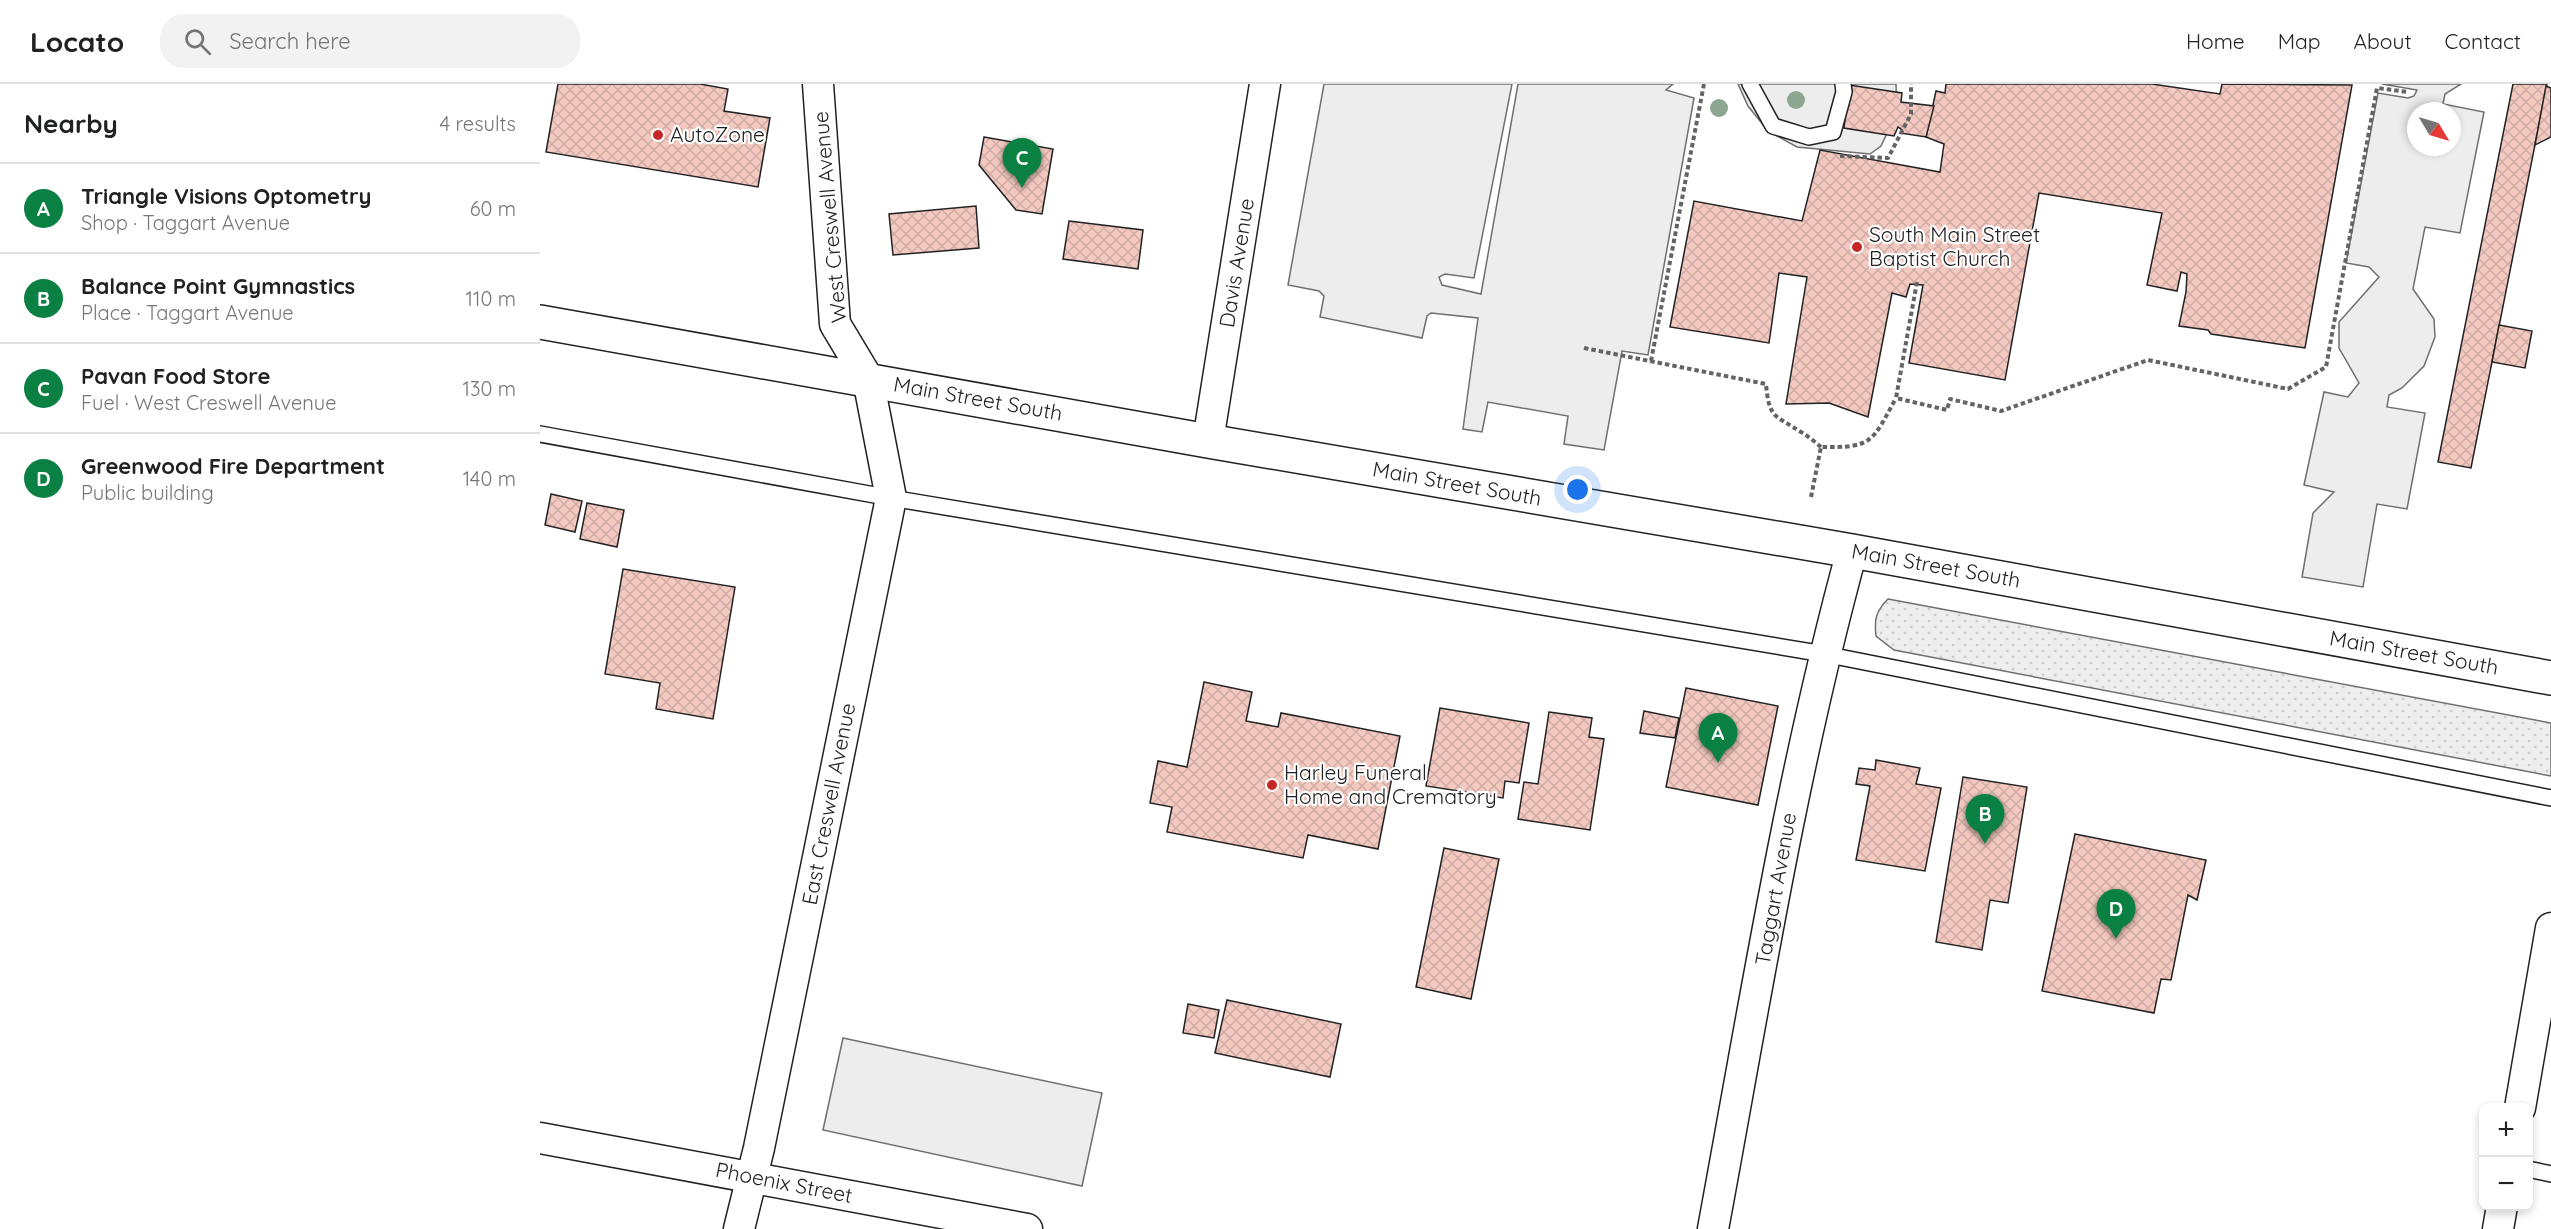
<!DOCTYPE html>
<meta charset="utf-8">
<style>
body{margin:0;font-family:Quicksand,sans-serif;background:#f2f2f2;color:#202124}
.controls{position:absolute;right:18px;bottom:18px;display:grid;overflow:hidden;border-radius:12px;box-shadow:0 3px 9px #0003}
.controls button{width:54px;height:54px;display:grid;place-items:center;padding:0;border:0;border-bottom:2px solid #e0e0e0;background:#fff;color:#202124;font:30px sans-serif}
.compass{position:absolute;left:1867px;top:18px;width:54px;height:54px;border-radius:50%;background:#fff;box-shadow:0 3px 9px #0003;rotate:128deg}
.you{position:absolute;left:1038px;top:406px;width:21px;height:21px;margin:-15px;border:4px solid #fff;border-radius:50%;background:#1a73e8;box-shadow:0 0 0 9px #1a73e833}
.badge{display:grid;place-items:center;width:39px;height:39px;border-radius:50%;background:#0b8043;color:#fff;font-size:20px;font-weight:700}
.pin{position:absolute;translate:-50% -50px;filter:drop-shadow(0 2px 3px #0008)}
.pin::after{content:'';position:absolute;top:32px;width:21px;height:18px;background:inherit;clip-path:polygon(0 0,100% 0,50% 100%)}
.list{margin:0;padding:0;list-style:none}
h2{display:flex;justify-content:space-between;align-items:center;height:78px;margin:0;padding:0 24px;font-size:26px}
h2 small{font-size:20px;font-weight:400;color:#757577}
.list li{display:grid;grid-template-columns:39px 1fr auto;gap:18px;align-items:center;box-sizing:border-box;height:90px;padding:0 24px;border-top:2px solid #e0e0e0}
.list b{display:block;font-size:22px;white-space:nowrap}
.list p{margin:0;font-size:20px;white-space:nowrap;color:#757577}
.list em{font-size:20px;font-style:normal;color:#757577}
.icon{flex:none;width:33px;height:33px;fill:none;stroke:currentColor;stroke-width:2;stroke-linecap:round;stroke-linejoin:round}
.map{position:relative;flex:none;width:2011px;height:1145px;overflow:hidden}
header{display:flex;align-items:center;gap:36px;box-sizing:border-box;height:84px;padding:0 30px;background:#fff;border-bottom:2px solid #e0e0e0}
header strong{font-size:28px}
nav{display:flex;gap:33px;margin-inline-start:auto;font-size:21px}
.search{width:420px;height:54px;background:#f2f2f2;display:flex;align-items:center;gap:15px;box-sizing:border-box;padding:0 21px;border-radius:24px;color:#757577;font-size:22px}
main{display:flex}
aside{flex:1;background:#fff}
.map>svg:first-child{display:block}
.grass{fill:url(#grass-dots);stroke:#6f6f6f;stroke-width:1.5}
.parking{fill:#ededed;stroke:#6f6f6f;stroke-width:1.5;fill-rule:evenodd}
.building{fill:url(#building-cross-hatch);stroke:#222;stroke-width:1.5}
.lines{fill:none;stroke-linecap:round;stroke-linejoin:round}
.lane-casing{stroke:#222;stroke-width:18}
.street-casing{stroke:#222;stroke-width:33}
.primary-casing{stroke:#222;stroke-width:36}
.path{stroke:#646464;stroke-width:4;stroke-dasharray:4.5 3;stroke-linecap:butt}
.lane{stroke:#fff;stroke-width:15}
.street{stroke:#fff;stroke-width:30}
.primary{stroke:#fff;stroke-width:33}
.tree{fill:#8da692}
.poi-dot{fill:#c62828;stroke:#fff;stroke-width:2}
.labels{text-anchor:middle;stroke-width:4.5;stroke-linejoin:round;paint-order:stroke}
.poi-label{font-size:21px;fill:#222;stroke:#fff;text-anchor:start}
.street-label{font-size:21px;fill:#222;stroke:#fff}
</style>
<header>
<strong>Locato</strong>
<div class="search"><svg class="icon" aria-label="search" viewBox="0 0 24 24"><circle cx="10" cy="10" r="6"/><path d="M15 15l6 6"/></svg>Search here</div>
<nav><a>Home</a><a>Map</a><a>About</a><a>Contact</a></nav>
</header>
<main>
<aside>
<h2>Nearby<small>4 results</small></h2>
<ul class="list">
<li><span class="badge">A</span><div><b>Triangle Visions Optometry</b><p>Shop · Taggart Avenue</p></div><em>60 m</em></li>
<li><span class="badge">B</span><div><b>Balance Point Gymnastics</b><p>Place · Taggart Avenue</p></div><em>110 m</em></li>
<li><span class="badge">C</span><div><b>Pavan Food Store</b><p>Fuel · West Creswell Avenue</p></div><em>130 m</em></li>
<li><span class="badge">D</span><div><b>Greenwood Fire Department</b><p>Public building</p></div><em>140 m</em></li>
</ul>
</aside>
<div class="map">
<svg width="2011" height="1145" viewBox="0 0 2011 1145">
<defs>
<pattern id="grass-dots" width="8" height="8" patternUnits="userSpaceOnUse" patternTransform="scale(1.5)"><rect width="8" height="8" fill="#eee"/><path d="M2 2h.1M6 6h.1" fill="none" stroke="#ccc" stroke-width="1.8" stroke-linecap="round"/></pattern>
<pattern id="building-cross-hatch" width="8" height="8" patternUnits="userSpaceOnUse" patternTransform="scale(1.5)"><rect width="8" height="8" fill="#f3c9c0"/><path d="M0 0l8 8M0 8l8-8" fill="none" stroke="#d0aca5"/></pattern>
</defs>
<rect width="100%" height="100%" fill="#fff"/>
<path class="grass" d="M1348 515 2011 639V692L1354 566 1336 552C1334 535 1336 527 1348 515Z"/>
<g class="parking">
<path d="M784 0H972L934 194 905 190 899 193 902 201 941 210 978 0H1133L1126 6 1154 14 1108 271 1082 267 1064 366 1024 360 1028 332 948 318 942 348 923 345 938 234 891 229 887 232 882 254 780 233 784 212 779 207 748 201Z"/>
<path d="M1198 0H1356L1357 28 1341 62 1330 70 1257 63 1228 47 1208 22Z"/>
<path d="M1842 0H1921L1905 10 1903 20 1944 28 1920 149 1885 143 1873 205 1894 235 1895 253 1884 282 1862 304 1849 311 1847 323 1885 329 1867 425 1837 420 1823 503 1762 493 1773 429 1794 408 1764 401 1784 308 1808 313 1819 299 1799 264V238L1839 193 1829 183 1806 179 1838 9 1868 14 1874 12 1877 6ZM1876 27H1912V63H1876Z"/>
<path d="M303 954 562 1009 542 1102 283 1046Z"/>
</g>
<g class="building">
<path d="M18 0H160L188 5 184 27 230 34 218 103 6 68Z"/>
<path d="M1406 0H1612L1680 10 1682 0 1812 1 1765 264 1671 250 1668 246 1639 242 1646 208 1647 190 1641 188 1637 207 1607 201 1622 129 1499 109 1465 296 1369 279 1383 201 1370 200 1366 213 1352 209 1328 333 1289 319 1246 320 1267 193 1239 189 1229 259 1130 243 1154 117 1262 137 1280 66 1400 88 1404 60 1386 53 1396 7 1405 9Z"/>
<path d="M1973 0H2007L1931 384 1898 378Z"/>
<path d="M1309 1 1362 9 1361 18 1394 22 1386 53 1360 49 1362 46 1358 43 1354 52 1304 44Z"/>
<path d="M2006 2 2011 4V53L1995 61Z"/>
<path d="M444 53 513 65 502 130 476 126 439 81Z"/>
<path d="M436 122 439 164 353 171 349 130Z"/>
<path d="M529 137 603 146 598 185 523 175Z"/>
<path d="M1959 241 1992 247 1985 284 1952 278Z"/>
<path d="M11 410 42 417 35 448 5 441Z"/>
<path d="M47 419 84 426 77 463 40 455Z"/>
<path d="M83 485 195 503 173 635 116 625 120 599 65 590Z"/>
<path d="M664 598 712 608 706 637 738 643 741 629 860 652 838 765 768 751 763 774 627 748 632 723 610 719 618 677 647 683Z"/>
<path d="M1146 604 1238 622 1218 721 1126 703Z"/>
<path d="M900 624 989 639 979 699 965 697 963 714 886 702Z"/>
<path d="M1104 627 1139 634 1135 654 1100 649Z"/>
<path d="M1009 628 1052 634 1049 653 1064 655 1050 746 978 735 984 698 998 700Z"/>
<path d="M1336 676 1380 684 1376 700 1401 704 1385 787 1316 776 1330 702 1316 700 1319 684 1335 686Z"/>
<path d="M1423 693 1487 703 1468 819 1450 816 1442 866 1396 858Z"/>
<path d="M1535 750 1666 776 1657 816 1648 811 1631 896 1621 895 1614 929 1502 907Z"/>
<path d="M904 764 959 775 931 915 876 903Z"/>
<path d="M687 916 801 940 790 993 675 969Z"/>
<path d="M648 920 679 926 674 954 643 949Z"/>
</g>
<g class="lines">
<defs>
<g id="lane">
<path d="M1210 0 1233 42 1269 53 1293 48 1304 8 1303 0"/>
<path d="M0 350 351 414 1284 570 2011 714"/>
<path d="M1988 1085 2011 1090"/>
</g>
<g id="street">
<path d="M668 357 725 0"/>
<path d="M1980 1024 2011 844"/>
<path d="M0 1054 487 1145"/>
<path d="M199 1145 219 1064 351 414 328 295 295 240 278 0"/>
<path d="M1173 1145C1215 918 1251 690 1312 467"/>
<path d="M1958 1145 1962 1122"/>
</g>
<path id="primary" d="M0 238 668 357 1312 467 2011 594"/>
</defs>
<use href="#lane" class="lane-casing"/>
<use href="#street" class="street-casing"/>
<use href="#primary" class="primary-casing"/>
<g class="path">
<path d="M1300 72 1348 74 1371 30V0"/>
<path d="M1377 198 1356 314 1407 326 1410 315 1461 327 1608 276 1748 305 1786 283 1837 4 1868 8"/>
<path d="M1044 264 1226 300C1229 335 1235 331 1261 348 1268 352 1275 358 1281 363"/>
<path d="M1111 277 1164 0"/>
<path d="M1271 413 1281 363C1333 364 1332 358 1356 314"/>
</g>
<use href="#lane" class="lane"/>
<use href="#street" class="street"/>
<use href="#primary" class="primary"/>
</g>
<g class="tree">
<circle cx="1256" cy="16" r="9"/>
<circle cx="1179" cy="24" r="9"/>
</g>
<g class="poi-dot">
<circle cx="118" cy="51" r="6"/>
<circle cx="1317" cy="163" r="6"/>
<circle cx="732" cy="701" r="6"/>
</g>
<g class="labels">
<g class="poi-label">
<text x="130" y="58">AutoZone</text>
<text x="1329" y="158">South Main Street<tspan x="1329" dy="24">Baptist Church</tspan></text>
<text x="744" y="696">Harley Funeral<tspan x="744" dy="24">Home and Crematory</tspan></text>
</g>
<g class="street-label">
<text transform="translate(290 133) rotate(-95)" y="7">West Creswell Avenue</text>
<text transform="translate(697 179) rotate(-81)" y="7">Davis Avenue</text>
<text transform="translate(438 315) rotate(10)" y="7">Main Street South</text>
<text transform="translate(917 400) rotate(10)" y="7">Main Street South</text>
<text transform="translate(1396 482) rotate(10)" y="7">Main Street South</text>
<text transform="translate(1874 569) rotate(10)" y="7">Main Street South</text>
<text transform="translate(289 720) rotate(-79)" y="7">East Creswell Avenue</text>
<text transform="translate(1236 805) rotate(-80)" y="7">Taggart Avenue</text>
<text transform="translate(244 1099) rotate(11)" y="7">Phoenix Street</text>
</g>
</g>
</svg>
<div class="controls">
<button>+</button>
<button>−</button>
</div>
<svg class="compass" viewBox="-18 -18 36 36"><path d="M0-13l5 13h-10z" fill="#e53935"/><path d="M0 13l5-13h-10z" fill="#757577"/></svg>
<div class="you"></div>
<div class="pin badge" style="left:1178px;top:679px">A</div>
<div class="pin badge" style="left:1445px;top:760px">B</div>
<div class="pin badge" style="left:482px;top:104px">C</div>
<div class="pin badge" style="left:1576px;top:855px">D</div>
</div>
</main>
